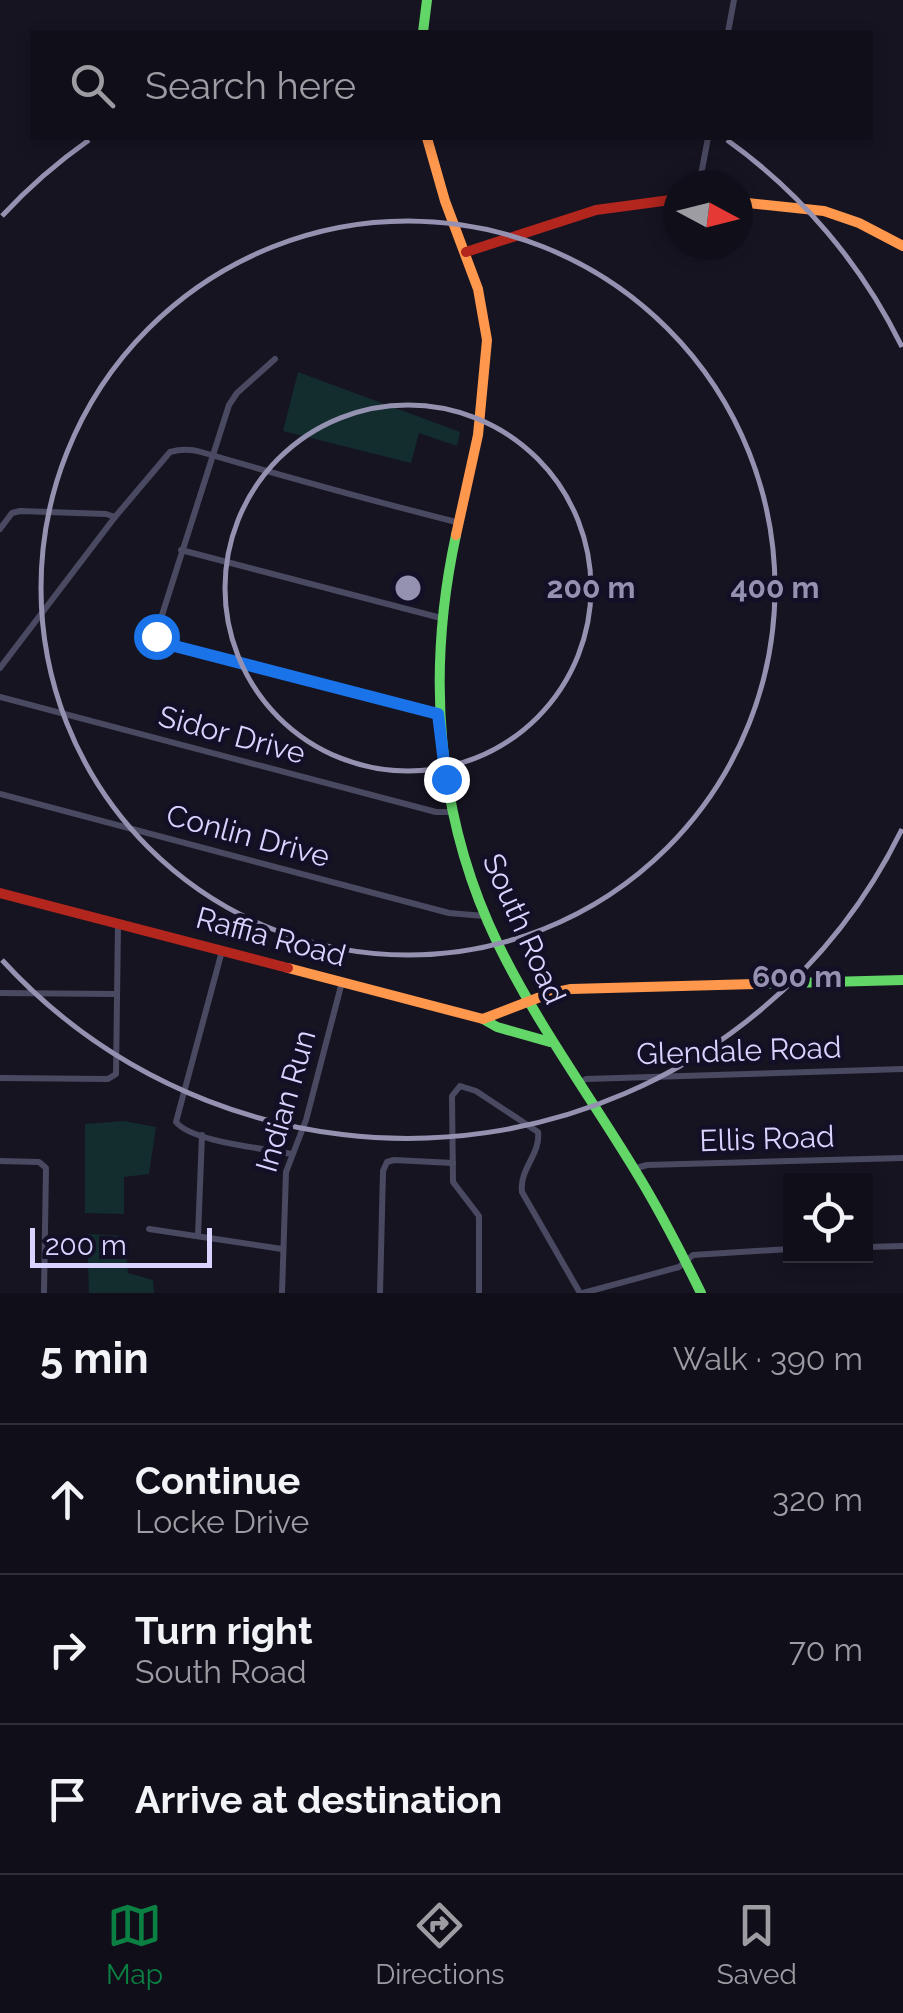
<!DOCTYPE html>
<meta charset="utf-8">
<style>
body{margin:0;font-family:Raleway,sans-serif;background:#1e1d26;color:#f1f3f6}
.controls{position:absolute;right:30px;bottom:30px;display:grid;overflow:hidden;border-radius:0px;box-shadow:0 5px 15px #0003}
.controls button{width:90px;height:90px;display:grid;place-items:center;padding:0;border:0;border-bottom:2px solid #302f38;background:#100f19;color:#f1f3f6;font:50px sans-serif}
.compass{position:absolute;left:663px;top:170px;width:90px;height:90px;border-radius:50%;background:#100f19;box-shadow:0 5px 15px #0003;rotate:97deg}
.scale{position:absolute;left:30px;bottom:25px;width:182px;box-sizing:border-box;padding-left:10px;border:5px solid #d9d4ff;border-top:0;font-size:28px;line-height:35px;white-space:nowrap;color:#d9d4ff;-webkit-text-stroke:8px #130f26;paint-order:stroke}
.stop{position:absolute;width:30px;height:30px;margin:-22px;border:8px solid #1a73e8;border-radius:50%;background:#fff}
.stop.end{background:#1a73e8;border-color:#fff;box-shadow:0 2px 10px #0008}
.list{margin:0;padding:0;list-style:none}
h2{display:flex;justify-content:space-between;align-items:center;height:130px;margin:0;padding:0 40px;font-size:42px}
h2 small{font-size:32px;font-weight:400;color:#9c9ca2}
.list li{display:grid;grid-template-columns:65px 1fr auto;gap:30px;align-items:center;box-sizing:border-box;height:150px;padding:0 40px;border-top:2px solid #302f38}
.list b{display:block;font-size:38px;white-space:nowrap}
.list p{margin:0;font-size:32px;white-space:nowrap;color:#9c9ca2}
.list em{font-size:32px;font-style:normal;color:#9c9ca2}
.icon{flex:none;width:55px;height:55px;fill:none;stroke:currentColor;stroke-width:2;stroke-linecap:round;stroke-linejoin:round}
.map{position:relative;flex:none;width:903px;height:1293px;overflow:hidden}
.search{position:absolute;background:#100f19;box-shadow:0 5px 15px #0003;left:30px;right:30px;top:30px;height:110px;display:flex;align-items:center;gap:25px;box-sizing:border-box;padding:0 35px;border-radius:0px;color:#9c9ca2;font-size:38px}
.sheet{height:580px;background:#100f19}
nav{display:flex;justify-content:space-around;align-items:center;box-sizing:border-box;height:140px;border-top:2px solid #302f38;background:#100f19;font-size:28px;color:#9c9ca2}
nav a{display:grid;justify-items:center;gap:5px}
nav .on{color:#0b8043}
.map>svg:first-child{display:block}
.green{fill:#132c2d}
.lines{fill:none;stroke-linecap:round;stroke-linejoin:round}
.street{stroke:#4a4962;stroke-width:6}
.fast{stroke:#63d668;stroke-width:10}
.slow{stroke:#ff974d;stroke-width:10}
.jam{stroke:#b3261e;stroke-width:10}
.route{stroke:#1a73e8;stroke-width:12}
.ring{fill:none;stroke:#9591b1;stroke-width:5}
.labels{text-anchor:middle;stroke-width:9;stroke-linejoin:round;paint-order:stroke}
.street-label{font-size:30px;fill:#d9d4ff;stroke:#130f26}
.centre{fill:#9591b1;stroke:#130f26;stroke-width:5}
.ring-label{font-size:30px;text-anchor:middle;font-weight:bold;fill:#9591b1;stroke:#130f26;stroke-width:9;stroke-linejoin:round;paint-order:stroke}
</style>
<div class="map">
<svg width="903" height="1293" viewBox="0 0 903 1293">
<rect width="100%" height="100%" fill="#161421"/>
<g class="green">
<path d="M298 372 460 432 457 446 419 433 411 463 283 431Z"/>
<path d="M124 1121 156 1127 149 1174 124 1177V1214L85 1213V1124Z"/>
<path d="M87 1234 124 1236 128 1273 153 1280 154 1293H89Z"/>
</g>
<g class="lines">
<g class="street">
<path d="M728 32 734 0"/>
<path d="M699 185 708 138"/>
<path d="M275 359 237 393 229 405 155 637 159 642 438 714"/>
<path d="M0 529 12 513 20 511 106 514 115 517"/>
<path d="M181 550 441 618"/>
<path d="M0 668 115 517 170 452C181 449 191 449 201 452 287 477 373 501 460 523"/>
<path d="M0 697 436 812H452"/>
<path d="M0 794 449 913 484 916"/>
<path d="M222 951 176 1122C192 1142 264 1148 291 1154"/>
<path d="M0 993 116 994"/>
<path d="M0 1078 108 1079 116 1074 118 924"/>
<path d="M579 1083 586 1079 903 1069"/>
<path d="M0 1161 39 1162 46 1168 44 1293"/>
<path d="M633 1169 647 1165 903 1158"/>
<path d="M149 1229 282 1249"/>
<path d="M198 1236 202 1135"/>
<path d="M866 1247 903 1246"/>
<path d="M282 1293 286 1172 306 1120 342 982"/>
<path d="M380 1293 383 1171 387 1162 394 1160 453 1163"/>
<path d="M479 1293V1216L453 1182 452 1096 460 1086 476 1091 538 1132C541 1154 519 1169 522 1192L580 1293"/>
<path d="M583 1293 679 1267 693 1255 790 1249"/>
</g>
<g class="fast">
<path d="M423 32 427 0"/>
<path d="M456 535C426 673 436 816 498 944 537 1024 590 1096 636 1172 660 1211 681 1252 701 1293"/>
<path d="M755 984 903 980"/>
<path d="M483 1019 497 1027 550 1042"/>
</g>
<g class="slow">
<path d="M427 138 445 201 478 289 487 340 478 435 456 535"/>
<path d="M738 202 824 211 859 223 903 246"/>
<path d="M288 968 483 1019 548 994 571 989 755 984"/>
</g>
<g class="jam">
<path d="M466 252 596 210 678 199"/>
<path d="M0 893 288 968"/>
</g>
</g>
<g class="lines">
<path class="route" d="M156 636 159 642 438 714 446 779"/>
</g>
<g class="ring">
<circle cx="408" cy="588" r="183"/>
<circle cx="408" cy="588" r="367"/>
<path d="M902 829A550 550 0 0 1 2 960M2 216A550 550 0 0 1 89 140M727 140A550 550 0 0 1 902 347"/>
</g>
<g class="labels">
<g class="street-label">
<text transform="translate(232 735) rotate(15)" y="10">Sidor Drive</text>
<text transform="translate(248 836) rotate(15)" y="10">Conlin Drive</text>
<text transform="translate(524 929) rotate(66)" y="10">South Road</text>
<text transform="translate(271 937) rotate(15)" y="10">Raffia Road</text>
<text transform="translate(739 1051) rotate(-2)" y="10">Glendale Road</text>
<text transform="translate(286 1101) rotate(-74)" y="10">Indian Run</text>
<text transform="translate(767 1139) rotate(-2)" y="10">Ellis Road</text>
</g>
</g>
<circle cx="408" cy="588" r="15" class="centre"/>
<g class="ring-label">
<text x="591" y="598">200 m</text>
<text x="775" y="598">400 m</text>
<text x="797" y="987">600 m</text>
</g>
</svg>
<div class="controls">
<button><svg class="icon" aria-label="locate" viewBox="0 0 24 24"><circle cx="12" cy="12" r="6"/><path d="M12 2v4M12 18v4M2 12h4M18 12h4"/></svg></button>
</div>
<svg class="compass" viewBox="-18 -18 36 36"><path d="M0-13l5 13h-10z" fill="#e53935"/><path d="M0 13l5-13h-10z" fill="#9c9ca2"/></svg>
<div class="scale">200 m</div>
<div class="stop" style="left:156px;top:636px"></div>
<div class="stop end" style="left:446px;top:779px"></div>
<div class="search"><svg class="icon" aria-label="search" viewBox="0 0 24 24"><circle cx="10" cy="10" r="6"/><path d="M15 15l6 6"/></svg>Search here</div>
</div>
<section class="sheet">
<h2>5 min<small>Walk · 390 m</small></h2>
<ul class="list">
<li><svg class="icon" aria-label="ahead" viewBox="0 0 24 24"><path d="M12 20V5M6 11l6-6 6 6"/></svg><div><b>Continue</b><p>Locke Drive</p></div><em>320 m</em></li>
<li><svg class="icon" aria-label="right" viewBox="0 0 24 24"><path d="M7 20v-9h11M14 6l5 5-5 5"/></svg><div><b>Turn right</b><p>South Road</p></div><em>70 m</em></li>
<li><svg class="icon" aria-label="arrive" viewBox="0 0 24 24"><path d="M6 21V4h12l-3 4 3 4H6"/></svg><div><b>Arrive at destination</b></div></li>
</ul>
</section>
<nav>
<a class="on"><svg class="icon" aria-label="map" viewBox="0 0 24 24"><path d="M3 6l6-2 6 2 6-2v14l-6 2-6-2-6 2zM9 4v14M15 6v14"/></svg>Map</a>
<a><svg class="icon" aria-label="directions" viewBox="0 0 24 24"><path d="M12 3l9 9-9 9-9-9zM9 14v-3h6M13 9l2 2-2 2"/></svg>Directions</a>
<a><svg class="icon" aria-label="saved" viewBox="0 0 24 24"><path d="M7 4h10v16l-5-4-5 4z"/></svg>Saved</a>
</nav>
